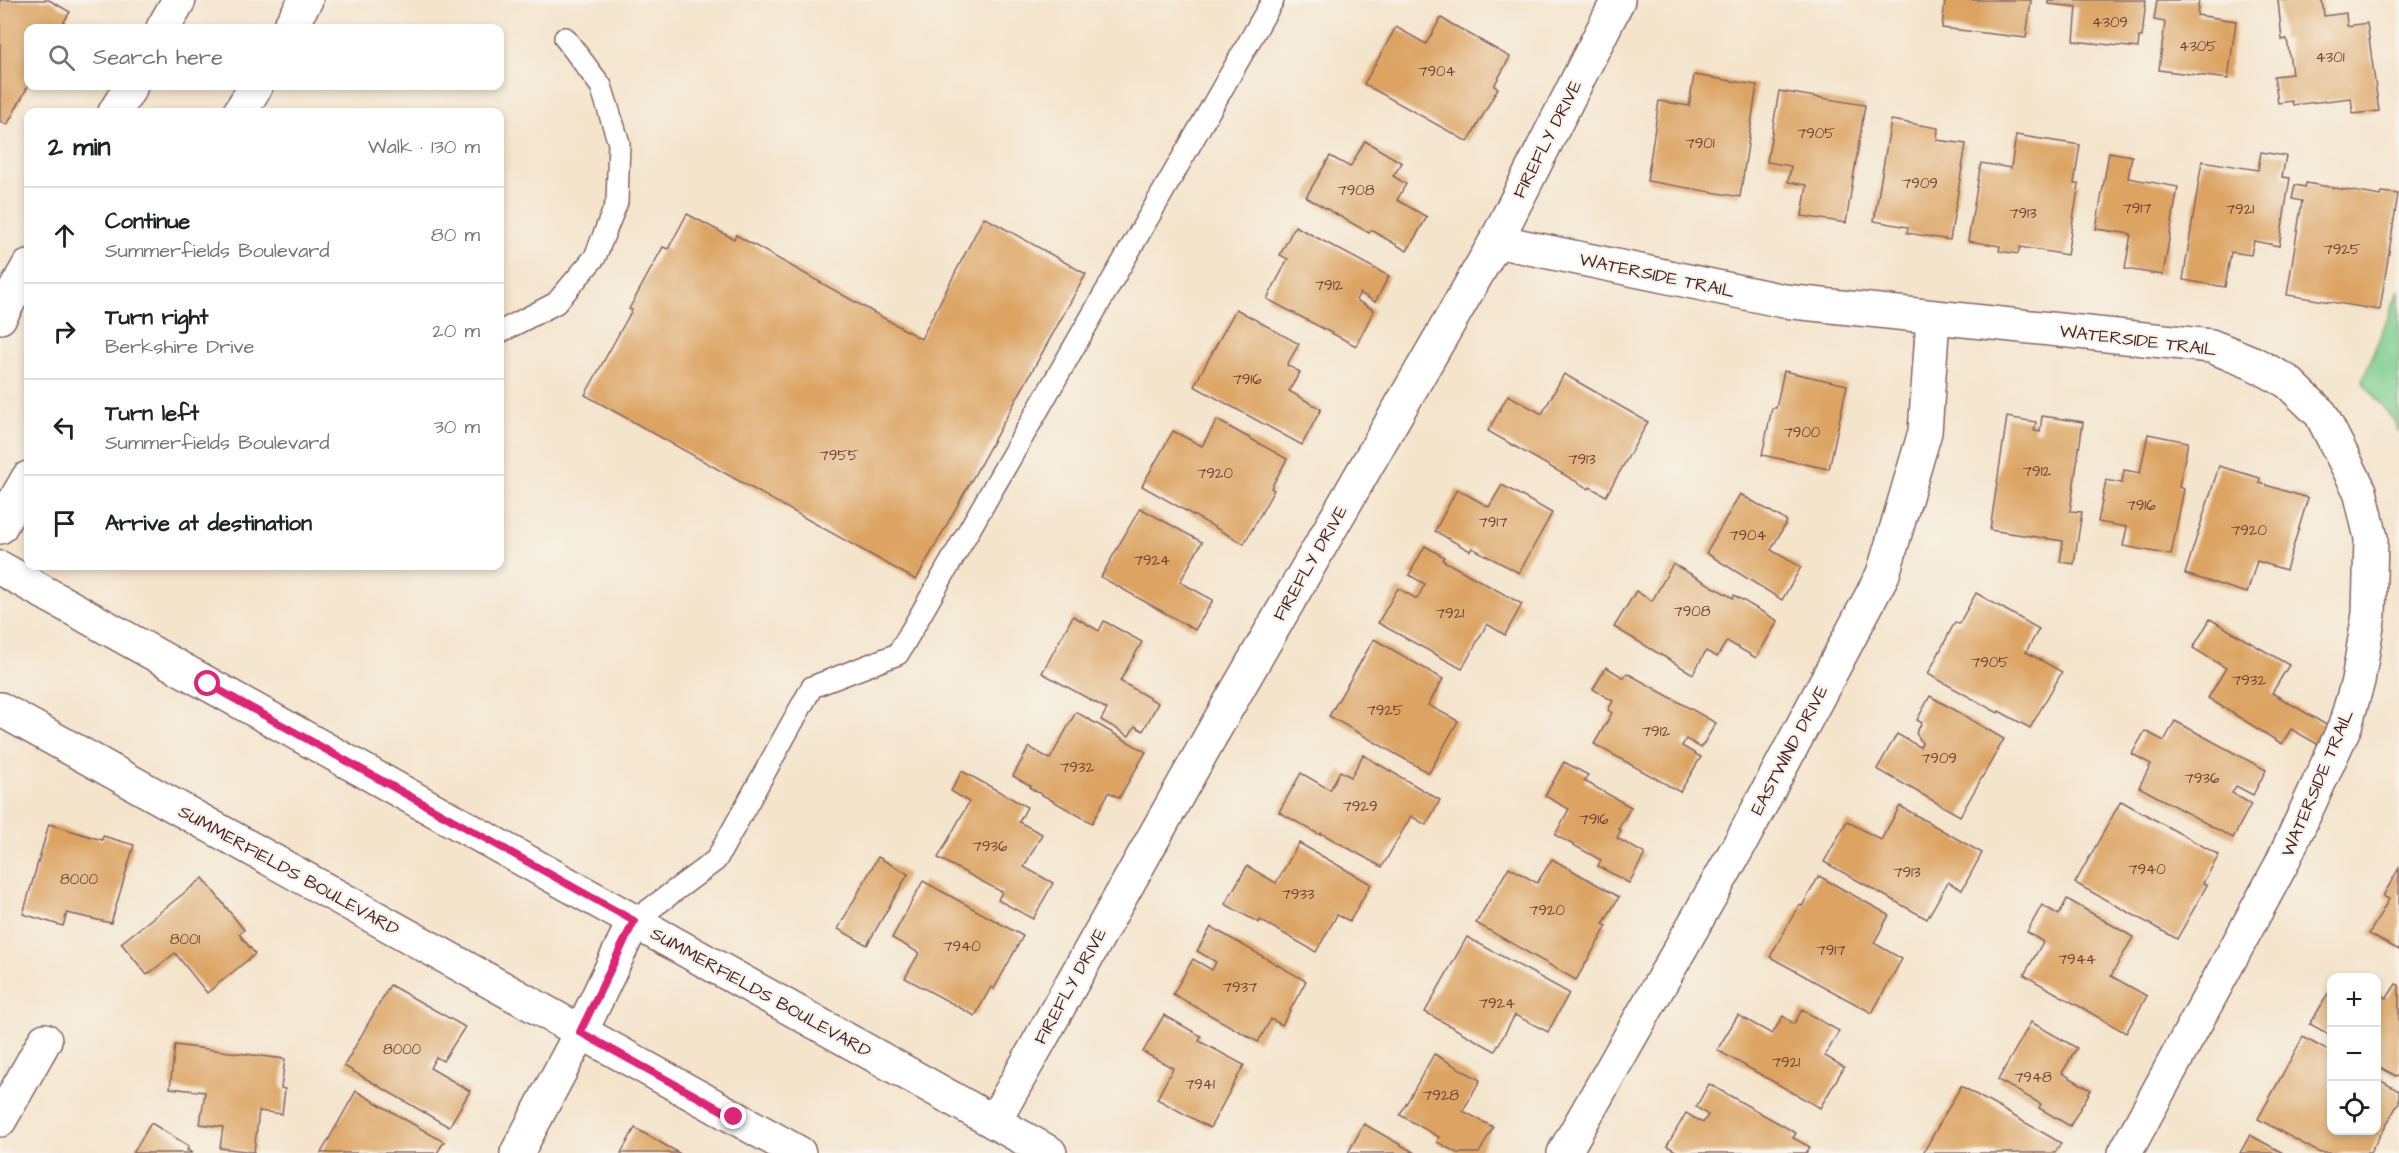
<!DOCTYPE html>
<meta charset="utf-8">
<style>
body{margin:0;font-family:"Architects Daughter",sans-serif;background:#f6f6f6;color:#202124}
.controls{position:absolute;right:18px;bottom:18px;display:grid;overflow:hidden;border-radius:12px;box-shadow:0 3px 9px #0003}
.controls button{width:54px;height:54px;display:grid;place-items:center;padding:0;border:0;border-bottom:2px solid #e0e0e0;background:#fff;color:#202124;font:30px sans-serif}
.stop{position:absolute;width:18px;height:18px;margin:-14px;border:4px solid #db2777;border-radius:50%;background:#fff}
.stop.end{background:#db2777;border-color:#fff;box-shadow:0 2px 6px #0008}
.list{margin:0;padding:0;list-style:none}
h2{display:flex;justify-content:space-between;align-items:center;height:78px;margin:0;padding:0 24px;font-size:26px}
h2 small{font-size:20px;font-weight:400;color:#757577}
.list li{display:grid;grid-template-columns:39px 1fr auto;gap:18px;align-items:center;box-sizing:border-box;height:96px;padding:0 24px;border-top:2px solid #e0e0e0}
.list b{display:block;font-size:22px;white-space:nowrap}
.list p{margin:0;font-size:20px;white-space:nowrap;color:#757577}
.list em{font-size:20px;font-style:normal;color:#757577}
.icon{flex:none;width:33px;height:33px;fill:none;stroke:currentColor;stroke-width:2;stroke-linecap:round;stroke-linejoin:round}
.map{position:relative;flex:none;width:2399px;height:1153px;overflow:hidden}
.search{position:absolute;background:#fff;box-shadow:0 3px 9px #0003;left:24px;top:24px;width:480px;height:66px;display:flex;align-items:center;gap:15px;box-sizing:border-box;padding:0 21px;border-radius:12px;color:#757577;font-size:22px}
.panel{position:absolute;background:#fff;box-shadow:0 3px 9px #0003;left:24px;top:108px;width:480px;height:462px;border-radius:12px}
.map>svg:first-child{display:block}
.green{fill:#7ece8e;stroke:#64765c;stroke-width:1.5}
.building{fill:#dca362}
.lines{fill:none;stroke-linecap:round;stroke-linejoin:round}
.service-casing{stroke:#866463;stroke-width:24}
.minor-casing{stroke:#866463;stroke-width:36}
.tertiary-casing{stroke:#866463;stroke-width:36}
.secondary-casing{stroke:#866463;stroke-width:36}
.service{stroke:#fff;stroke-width:21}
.minor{stroke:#fff;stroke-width:33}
.tertiary{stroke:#fff;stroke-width:33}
.secondary{stroke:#fff;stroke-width:33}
.route{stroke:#db2777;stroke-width:8}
.labels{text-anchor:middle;stroke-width:4.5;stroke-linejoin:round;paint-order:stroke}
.number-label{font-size:15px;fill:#6e4039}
.street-label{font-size:18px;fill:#4a1f2b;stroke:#f7f3e8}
</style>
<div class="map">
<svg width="2399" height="1153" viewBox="0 0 2399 1153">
<rect width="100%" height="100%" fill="#f7f3e8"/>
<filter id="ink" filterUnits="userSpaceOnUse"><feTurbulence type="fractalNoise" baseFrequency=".0167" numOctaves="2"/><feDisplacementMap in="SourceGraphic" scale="12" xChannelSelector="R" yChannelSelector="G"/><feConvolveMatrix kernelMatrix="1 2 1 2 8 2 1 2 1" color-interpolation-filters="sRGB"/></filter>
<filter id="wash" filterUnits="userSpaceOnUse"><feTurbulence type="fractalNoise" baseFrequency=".008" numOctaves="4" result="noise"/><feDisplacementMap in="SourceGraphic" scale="24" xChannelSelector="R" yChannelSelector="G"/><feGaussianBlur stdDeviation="1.35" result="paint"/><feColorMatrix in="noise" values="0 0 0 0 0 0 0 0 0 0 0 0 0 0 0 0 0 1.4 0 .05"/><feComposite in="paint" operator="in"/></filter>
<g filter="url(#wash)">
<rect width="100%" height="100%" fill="#f4e4cc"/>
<path class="green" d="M2399 290V432L2392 418 2362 381Z"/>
<g id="blocks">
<g class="building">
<path d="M0 0H49L70 12 60 28H28V86L7 125 0 121Z"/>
<path d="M1945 0H2031L2026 38 1942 28Z"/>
<path d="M2048 0H2146L2142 37H2139L2138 48 2074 41 2077 7 2048 4Z"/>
<path d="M2157 0H2199L2197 15 2236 21 2228 79 2159 70 2165 22 2154 20Z"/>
<path d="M2278 0H2322L2324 16 2346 13 2347 26 2367 23 2379 111 2353 114 2351 98 2293 105 2292 101 2278 103 2274 76 2292 74 2287 39 2282 40Z"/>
<path d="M1441 18 1510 57 1494 86 1498 88 1468 142 1364 84 1396 27 1426 44Z"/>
<path d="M1694 75 1757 85 1740 197 1647 181 1659 101 1689 106Z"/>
<path d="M1779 91 1865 105 1846 223 1802 216 1807 185 1788 182 1791 166 1767 162Z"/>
<path d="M1891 120 1938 128 1937 140 1966 144 1950 240 1907 233 1908 227 1874 221Z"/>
<path d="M2016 135 2080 145 2074 184H2079L2067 255 2020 247 2018 254 1999 251 2000 246 1968 241 1981 163 2011 168Z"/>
<path d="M1365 141 1402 163 1393 176 1406 184 1397 200 1427 217 1407 251 1371 230 1369 233 1306 197 1330 156 1350 167Z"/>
<path d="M2109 152 2132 156 2128 178 2178 187 2163 275 2125 269 2131 234 2096 229Z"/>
<path d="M2261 152 2286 156 2282 177 2290 178 2279 246 2254 241 2251 255 2231 252 2225 287 2183 280 2202 161 2258 170Z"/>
<path d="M2306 183 2381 196 2382 192 2398 194 2380 310 2287 295 2302 201 2292 199 2295 185 2305 187Z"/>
<path d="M687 214 734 239 736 235 921 339 984 217 1086 274 916 580 585 395 632 310 629 309 663 247 668 249Z"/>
<path d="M1295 226 1389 276 1375 302 1360 293 1356 300 1374 310 1356 346 1267 299 1288 259 1280 255Z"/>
<path d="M1236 309 1299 344 1287 365 1300 372 1289 391 1321 409 1302 445 1194 386Z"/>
<path d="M1784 371 1847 385 1829 469 1762 455 1772 408H1776Z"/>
<path d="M1564 374 1648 422 1606 496 1590 487 1589 489 1488 431 1508 395 1542 414Z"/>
<path d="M2042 416 2083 422 2070 511 2082 512 2074 564 2060 562 2063 541 1990 530 2007 417 2036 422 2034 431 2040 432Z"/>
<path d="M1217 420 1287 459 1271 488 1274 490 1244 544 1142 486 1173 431 1202 446Z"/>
<path d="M2148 434 2188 442 2179 487 2184 489 2171 555 2123 546 2127 527 2098 522 2106 480 2122 483 2124 470 2140 473Z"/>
<path d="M2219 466 2260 478 2259 483 2308 498 2286 570 2257 561 2247 593 2185 574Z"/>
<path d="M1502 485 1552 513 1519 573 1472 548 1470 551 1435 531 1457 489 1489 507Z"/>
<path d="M1740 494 1787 521 1771 550 1801 567 1782 600 1706 553Z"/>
<path d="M1140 508 1202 542 1180 582 1213 600 1195 630 1101 577Z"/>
<path d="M1425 546 1444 557 1442 560 1522 604 1505 635 1487 624 1462 669 1378 623 1398 588 1417 599 1425 584 1409 575Z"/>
<path d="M1673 564 1733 598 1734 595 1778 621 1756 658 1727 641 1717 657 1706 651 1693 674 1614 627 1636 591 1652 601Z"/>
<path d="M1976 593 2039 629 2026 652 2062 672 2030 728 1999 711 1998 713 1928 674 1955 622 1959 624Z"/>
<path d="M1073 616 1099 631 1104 621 1142 642 1120 681 1158 703 1143 731 1135 726 1129 736 1101 720 1107 709 1042 673Z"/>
<path d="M2210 619 2289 665 2272 693 2330 727 2319 745 2291 729 2282 744 2208 698 2226 668 2193 648Z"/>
<path d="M1374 639 1443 679 1428 705 1458 721 1429 773 1329 716Z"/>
<path d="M1606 667 1624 678 1627 673 1716 723 1701 748 1686 739 1682 746 1701 757 1680 792 1594 744 1612 713 1608 710 1613 701 1593 689Z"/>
<path d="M1930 696 2004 739 1960 816 1877 769 1897 734 1920 747 1922 743 1916 733 1922 723 1917 720Z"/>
<path d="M1076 712 1146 752 1119 798 1109 792 1092 823 1030 788 1031 786 1013 776 1029 747 1050 759Z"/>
<path d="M2175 721 2266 770 2253 795 2236 786 2232 793 2251 804 2233 838 2139 787 2151 764 2132 754 2145 731 2164 741Z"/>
<path d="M1363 755 1440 800 1426 825 1411 816 1382 867 1321 833 1320 835 1279 812 1301 773 1330 790 1340 771 1351 777Z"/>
<path d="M1564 762 1588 775 1584 781 1631 807 1618 829 1621 830 1617 838 1645 854 1629 883 1598 866 1601 860 1555 835 1569 809 1545 796Z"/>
<path d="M962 771 1027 807 1019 822 1042 834 1024 867 1053 883 1033 919 998 900 1002 892 938 858 969 802 951 791Z"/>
<path d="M2121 801 2219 855 2203 883 2207 885 2177 939 2075 883Z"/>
<path d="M1900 806 1982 853 1962 890 1948 882 1927 919 1824 862 1847 821 1881 840Z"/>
<path d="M49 824 102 840 103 836 134 845 111 923 67 913 63 926 23 914Z"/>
<path d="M1299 843 1371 884 1350 921 1337 915 1316 952 1260 920 1259 923 1225 904 1247 866 1276 883Z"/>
<path d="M878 857 908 874 867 945 838 929Z"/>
<path d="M1552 859 1619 897 1603 924 1607 926 1576 980 1476 923 1509 867 1537 883Z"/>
<path d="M2399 868V950L2369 934 2389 899 2383 896Z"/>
<path d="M1819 876 1889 915 1874 943 1902 959 1872 1013 1770 957 1799 905 1802 906Z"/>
<path d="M203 878 244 930 239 934 255 954 207 993 175 953 147 975 121 943Z"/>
<path d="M923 881 1023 936 994 989 991 987 975 1016 905 978 919 953 892 938Z"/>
<path d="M2067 899 2133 937 2111 976 2147 996 2126 1033 2024 975 2043 942 2027 932 2042 905 2059 915Z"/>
<path d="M1211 927 1306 981 1282 1025 1271 1019 1258 1042 1173 994 1193 959 1212 970 1216 962 1197 951Z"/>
<path d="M1467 937 1569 993 1548 1032 1515 1015 1495 1051 1425 1012Z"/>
<path d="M2396 984 2399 985V1074L2396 1076 2376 1065V992L2387 998Z"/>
<path d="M390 985 465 1027 443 1061 436 1057 430 1068 470 1091 449 1127 344 1066Z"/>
<path d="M2332 987V1036L2310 1024Z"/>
<path d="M1802 1010 1839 1031 1825 1056 1844 1067 1820 1108 1717 1050 1738 1015 1772 1034 1783 1016 1794 1024Z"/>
<path d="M1164 1015 1201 1036 1199 1041 1244 1065 1210 1128 1157 1099 1173 1068 1143 1052Z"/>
<path d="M2031 1022 2077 1048 2062 1073 2091 1090 2070 1126 2039 1108 2041 1104 1998 1080Z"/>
<path d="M2303 1037 2332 1053V1130H2376V1078L2399 1091V1102L2370 1153H2320L2258 1119Z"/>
<path d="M175 1045 285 1059 281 1088 285 1089 282 1114 259 1111 254 1152 220 1148 223 1127 200 1124 205 1092 170 1088Z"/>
<path d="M1434 1054 1480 1080 1463 1111 1493 1127 1479 1153H1457L1437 1142 1439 1137 1400 1115Z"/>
<path d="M1709 1084 1796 1133 1793 1138 1810 1147 1806 1153H1679L1667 1146 1686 1113 1703 1123 1708 1115 1696 1107Z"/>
<path d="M1961 1086 2061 1143 2055 1153H1923Z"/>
<path d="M356 1091 444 1142 437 1153H321Z"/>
<path d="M151 1123 189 1146 187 1150 193 1153H133Z"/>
<path d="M1364 1124 1415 1153H1348Z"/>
<path d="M635 1128 679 1153H621Z"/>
<path d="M2250 1135 2283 1153H2240Z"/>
</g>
</g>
</g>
<g filter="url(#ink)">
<use href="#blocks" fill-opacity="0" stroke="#866463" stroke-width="1.5"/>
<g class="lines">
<defs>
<g id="service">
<path d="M500 332 556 303 595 257 617 202 619 143 601 86 565 38"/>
<path d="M634 921 716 860 812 687 898 654 1273 0"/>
</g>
<g id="minor">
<path d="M1496 241 1784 301 2211 346 2253 363 2288 382 2321 414 2360 491 2371 538 2369 614 2358 681 2345 726 2281 865 2125 1153"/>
<path d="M0 1120 45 1040"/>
<path d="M994 1122 1209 739 1496 241 1618 0"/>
<path d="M517 1153 581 1032 634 921"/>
<path d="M1564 1153 1741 842 1883 574 1925 432 1933 318"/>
</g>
<g id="tertiary">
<path d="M0 568 1050 1153"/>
<path d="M0 709 799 1153"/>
</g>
<g id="secondary">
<path d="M163 28 179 0"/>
<path d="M289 28 306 0"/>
<path d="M115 112 131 86"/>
<path d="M240 112 256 86"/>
<path d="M0 317 28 267"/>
<path d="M0 527 28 478"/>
</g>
</defs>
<use href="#service" class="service-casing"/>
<use href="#minor" class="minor-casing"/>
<use href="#tertiary" class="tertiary-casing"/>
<use href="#secondary" class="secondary-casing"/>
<use href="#service" class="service"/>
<use href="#minor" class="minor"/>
<use href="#tertiary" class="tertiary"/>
<use href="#secondary" class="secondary"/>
</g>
</g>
<g class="lines" filter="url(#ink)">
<path class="route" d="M208 684 634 921 580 1032 734 1117"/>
</g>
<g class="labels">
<g class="number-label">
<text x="2110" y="27">4309</text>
<text x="2198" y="51">4305</text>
<text x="2330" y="62">4301</text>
<text x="1437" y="76">7904</text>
<text x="1816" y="138">7905</text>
<text x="1700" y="148">7901</text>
<text x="1920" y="188">7909</text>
<text x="1356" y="195">7908</text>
<text x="2137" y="213">7917</text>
<text x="2240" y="214">7921</text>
<text x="2023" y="218">7913</text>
<text x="2342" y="254">7925</text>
<text x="1329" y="290">7912</text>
<text x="1247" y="384">7916</text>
<text x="1802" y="437">7900</text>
<text x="839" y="460">7955</text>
<text x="1582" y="464">7913</text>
<text x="2037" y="476">7912</text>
<text x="1215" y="478">7920</text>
<text x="2141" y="510">7916</text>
<text x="1493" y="527">7917</text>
<text x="2249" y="535">7920</text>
<text x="1748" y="540">7904</text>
<text x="1152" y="565">7924</text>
<text x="1692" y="616">7908</text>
<text x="1450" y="618">7921</text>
<text x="1990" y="667">7905</text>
<text x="2249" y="685">7932</text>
<text x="1385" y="715">7925</text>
<text x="1656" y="736">7912</text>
<text x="1939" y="763">7909</text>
<text x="1077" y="772">7932</text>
<text x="2202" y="783">7936</text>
<text x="1360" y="811">7929</text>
<text x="1594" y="824">7916</text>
<text x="990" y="851">7936</text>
<text x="2147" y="874">7940</text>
<text x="1907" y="877">7913</text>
<text x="79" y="884">8000</text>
<text x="1298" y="899">7933</text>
<text x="1547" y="915">7920</text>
<text x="185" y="944">8001</text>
<text x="962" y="951">7940</text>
<text x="1831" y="955">7917</text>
<text x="2077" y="964">7944</text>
<text x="1240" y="992">7937</text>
<text x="1497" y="1008">7924</text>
<text x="402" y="1054">8000</text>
<text x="1786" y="1067">7921</text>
<text x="2033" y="1082">7948</text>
<text x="1200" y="1089">7941</text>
<text x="1441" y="1100">7928</text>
</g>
<g class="street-label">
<text transform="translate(1547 139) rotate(-63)" y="6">FIREFLY DRIVE</text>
<text transform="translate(1657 275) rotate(12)" y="6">WATERSIDE TRAIL</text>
<text transform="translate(2138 340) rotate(7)" y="6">WATERSIDE TRAIL</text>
<text transform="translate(1310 563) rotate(-60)" y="6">FIREFLY DRIVE</text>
<text transform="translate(1789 750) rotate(-62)" y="6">EASTWIND DRIVE</text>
<text transform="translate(2317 783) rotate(-67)" y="6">WATERSIDE TRAIL</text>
<text transform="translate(289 870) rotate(29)" y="6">SUMMERFIELDS BOULEVARD</text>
<text transform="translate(1070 986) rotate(-61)" y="6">FIREFLY DRIVE</text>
<text transform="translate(761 992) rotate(29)" y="6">SUMMERFIELDS BOULEVARD</text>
</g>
</g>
</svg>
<div class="controls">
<button>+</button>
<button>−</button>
<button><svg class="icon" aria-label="locate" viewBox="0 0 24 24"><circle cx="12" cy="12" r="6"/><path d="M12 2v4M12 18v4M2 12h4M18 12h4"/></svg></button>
</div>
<div class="stop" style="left:208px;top:684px"></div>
<div class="stop end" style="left:734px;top:1117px"></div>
<div class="search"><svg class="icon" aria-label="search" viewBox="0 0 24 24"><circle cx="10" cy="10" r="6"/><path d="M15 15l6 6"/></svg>Search here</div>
<section class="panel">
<h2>2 min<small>Walk · 130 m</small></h2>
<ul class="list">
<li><svg class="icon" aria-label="ahead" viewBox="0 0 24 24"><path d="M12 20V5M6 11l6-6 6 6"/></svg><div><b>Continue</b><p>Summerfields Boulevard</p></div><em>80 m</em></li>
<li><svg class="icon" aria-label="right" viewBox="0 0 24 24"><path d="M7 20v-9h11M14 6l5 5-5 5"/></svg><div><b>Turn right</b><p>Berkshire Drive</p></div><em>20 m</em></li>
<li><svg class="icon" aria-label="left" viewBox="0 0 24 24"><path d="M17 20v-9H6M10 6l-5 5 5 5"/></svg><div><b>Turn left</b><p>Summerfields Boulevard</p></div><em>30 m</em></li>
<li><svg class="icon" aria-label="arrive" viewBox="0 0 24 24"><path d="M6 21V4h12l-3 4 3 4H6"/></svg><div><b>Arrive at destination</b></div></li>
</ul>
</section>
</div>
